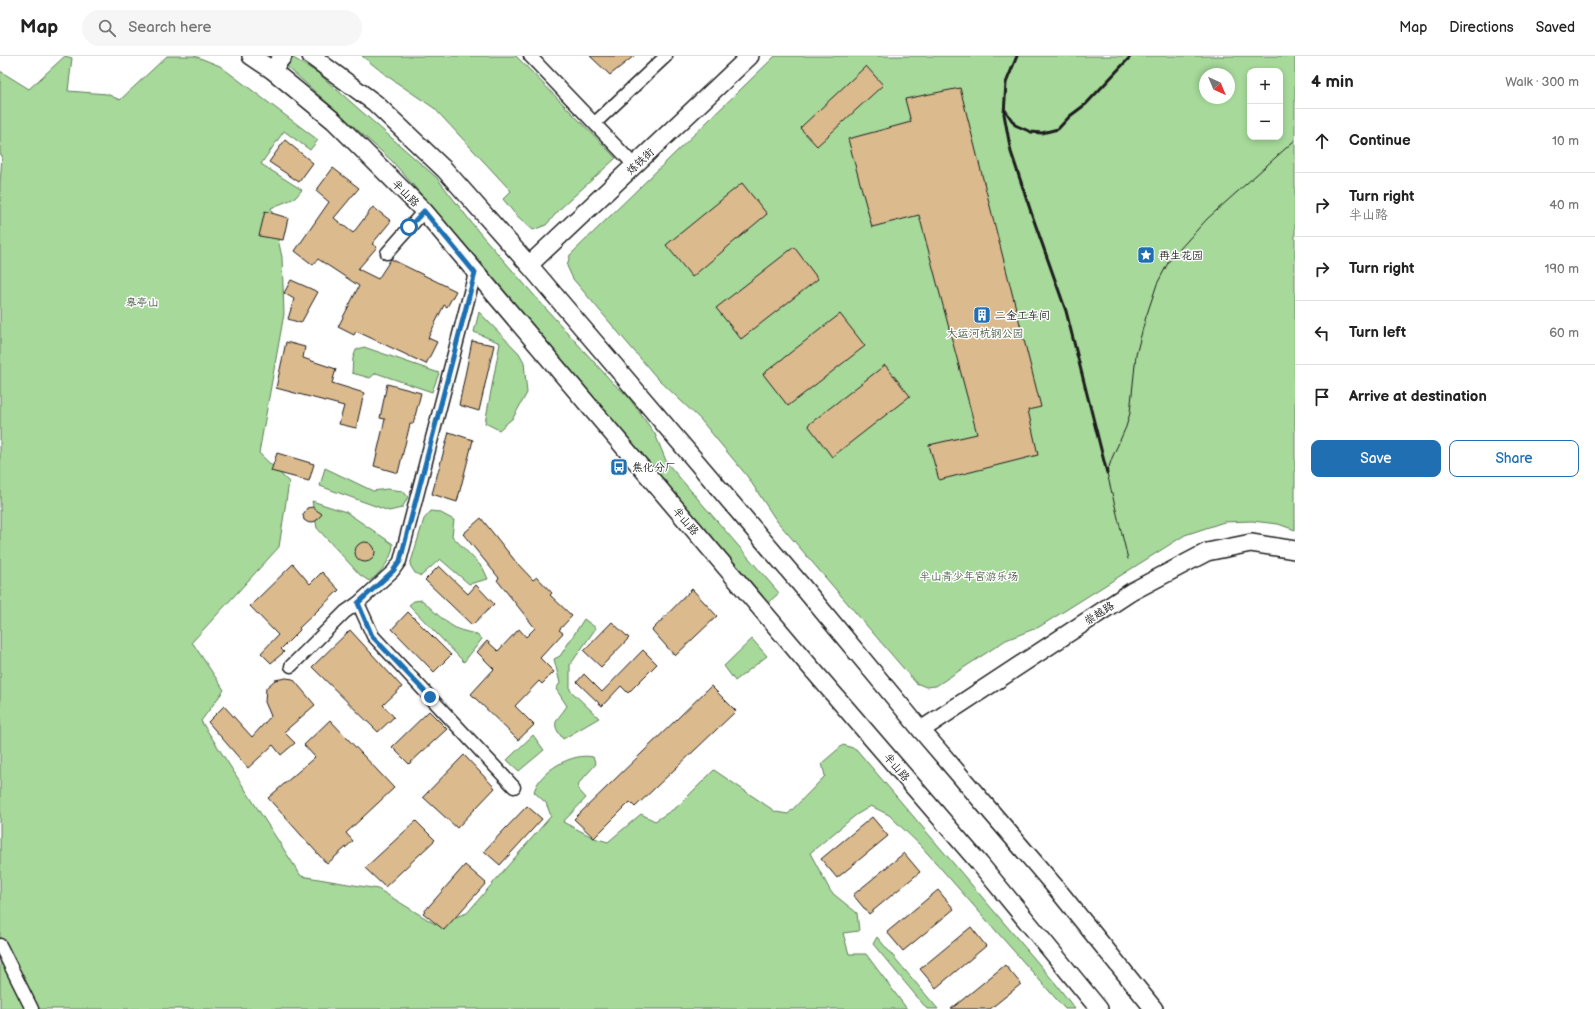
<!DOCTYPE html>
<meta charset="utf-8">
<style>
body{margin:0;font-family:"Balsamiq Sans","LXGW WenKai TC",sans-serif;background:#f6f6f6;color:#222}
.controls{position:absolute;right:12px;top:12px;display:grid;overflow:hidden;border-radius:8px;box-shadow:0 2px 6px #0003}
.controls button{width:36px;height:36px;display:grid;place-items:center;padding:0;border:0;border-bottom:1px solid #e0e0e0;background:#fff;color:#222;font:20px sans-serif}
.compass{position:absolute;left:1199px;top:12px;width:36px;height:36px;border-radius:50%;background:#fff;box-shadow:0 2px 6px #0003;rotate:136deg}
.stop{position:absolute;width:12px;height:12px;margin:-9px;border:3px solid #1f6fb2;border-radius:50%;background:#fff}
.stop.end{background:#1f6fb2;border-color:#fff;box-shadow:0 1px 4px #0008}
.list{margin:0;padding:0;list-style:none}
h2{display:flex;justify-content:space-between;align-items:center;height:52px;margin:0;padding:0 16px;font-size:17px}
h2 small{font-size:13px;font-weight:400;color:#767676}
.list li{display:grid;grid-template-columns:26px 1fr auto;gap:12px;align-items:center;box-sizing:border-box;height:64px;padding:0 16px;border-top:1px solid #e0e0e0}
.list b{display:block;font-size:15px;white-space:nowrap}
.list p{margin:0;font-size:13px;white-space:nowrap;color:#767676}
.list em{font-size:13px;font-style:normal;color:#767676}
.actions{display:flex;gap:8px;padding:12px 16px}
.actions a{flex:1;padding:9px 0;border:1px solid #1f6fb2;border-radius:8px;text-align:center;font-size:14px;color:#1f6fb2}
.actions .main{background:#1f6fb2;color:#fff}
.icon{flex:none;width:22px;height:22px;fill:none;stroke:currentColor;stroke-width:2;stroke-linecap:round;stroke-linejoin:round}
.map{position:relative;flex:none;width:1295px;height:953px;overflow:hidden}
header{display:flex;align-items:center;gap:24px;box-sizing:border-box;height:56px;padding:0 20px;background:#fff;border-bottom:1px solid #e0e0e0}
header strong{font-size:19px}
nav{display:flex;gap:22px;margin-inline-start:auto;font-size:14px}
.search{width:280px;height:36px;background:#f6f6f6;display:flex;align-items:center;gap:10px;box-sizing:border-box;padding:0 14px;border-radius:22px;color:#767676;font-size:15px}
main{display:flex}
aside{flex:1;background:#fff}
.map>svg:first-child{display:block}
.green{fill:#a6d99a;stroke:#617a5b;fill-rule:evenodd}
.building{fill:#dbba8e;stroke:#1c1c1c}
.lines{fill:none;stroke-linecap:round;stroke-linejoin:round}
.street-casing{stroke:#1c1c1c;stroke-width:15}
.secondary-casing{stroke:#1c1c1c;stroke-width:20}
.street{stroke:#fff;stroke-width:12}
.secondary{stroke:#fff;stroke-width:17}
.tram{stroke:#1c1c1c;stroke-width:1}
.rail{stroke:#1c1c1c;stroke-width:3}
.route{stroke:#1f6fb2;stroke-width:5}
.labels{text-anchor:middle;stroke-width:3;stroke-linejoin:round;paint-order:stroke}
.street-label{font-size:11px;fill:#1c1c1c;stroke:#fff}
.poi-label{font-size:11px;fill:#1c1c1c;stroke:#fff;text-anchor:start}
.park-label{font-size:11px;fill:#4c5e48;stroke:#fff}
</style>
<header>
<strong>Map</strong>
<div class="search"><svg class="icon" aria-label="search" viewBox="0 0 24 24"><circle cx="10" cy="10" r="6"/><path d="M15 15l6 6"/></svg>Search here</div>
<nav><a>Map</a><a>Directions</a><a>Saved</a></nav>
</header>
<main>
<div class="map">
<svg width="1295" height="953" viewBox="0 0 1295 953">
<rect width="100%" height="100%" fill="#fff"/>
<filter id="ink" filterUnits="userSpaceOnUse"><feTurbulence type="fractalNoise" baseFrequency=".025" numOctaves="2"/><feDisplacementMap in="SourceGraphic" scale="8" xChannelSelector="R" yChannelSelector="G"/><feConvolveMatrix kernelMatrix="1 2 1 2 8 2 1 2 1" color-interpolation-filters="sRGB"/></filter>
<g filter="url(#ink)">
<g class="green">
<path d="M65 0 72 2 68 35 107 38 120 44 167 0H195L220 10 318 84 310 94 284 75 261 108 302 134 295 142 271 152 282 201 284 258 259 397 289 426 279 491 192 586 224 634 201 665 301 820 378 833 435 868 467 857 551 760 546 747 534 736C539 715 573 696 593 701L596 708 579 727 578 733 586 742 563 766 594 782 608 786 641 758 655 765 677 751 714 714 776 756 788 758 825 720 822 707 843 689 856 693 1056 928 1075 953H1065L921 790 889 759 871 750 856 759 810 797 831 836 857 857 859 875 843 877 849 898H866L907 953H0V128L2 99 0 98V15L29 33Z"/>
<path d="M290 0 318 17 437 122 478 175 547 254 613 327 627 339 655 378 667 407 779 537 768 547 482 208 392 105 282 6Z"/>
<path d="M362 0H516L616 102 562 151 546 169 533 174 515 158 503 143 511 135 434 52 387 20Z"/>
<path d="M775 0H1295V474L1278 468 1252 465 1224 466 1185 479 1039 571 1006 584 936 630 926 631 916 627 776 464 747 420 700 363 657 322 573 223 567 210 570 199ZM1250 15H1280V81H1250ZM1205 18H1229V42H1205Z"/>
<path d="M479 256 519 297 524 306 527 337 513 362 499 374 485 367 500 287 474 276Z"/>
<path d="M364 291 439 317 432 336 376 317 370 322 352 317 353 302 356 294Z"/>
<path d="M325 412 373 435 387 433 403 435 408 441 402 452 389 455 320 430Z"/>
<path d="M312 445 346 456 393 488C393 501 381 518 369 525L360 519 317 472Z"/>
<path d="M431 455 439 456 454 464 452 480 483 512 488 523 469 528 440 503 421 520 415 517 410 509 424 463Z"/>
<path d="M422 544C432 553 442 564 454 571 463 577 475 575 482 583L464 606 409 549 414 545Z"/>
<path d="M584 563 596 572 570 609V634L599 662 563 683C550 666 556 666 567 650L556 633 560 627 554 603 560 600Z"/>
<path d="M752 583 767 600 735 625 724 610Z"/>
<path d="M533 679 544 694 519 715 507 704Z"/>
<path d="M877 881 938 953H927L873 888Z"/>
</g>
<g class="building">
<path d="M590 0H634L610 19Z"/>
<path d="M866 10 883 29 817 90 800 72Z"/>
<path d="M960 32 1041 351 1028 354 1038 399 939 424 929 389 977 378 919 159 872 171 848 83 911 66 905 43Z"/>
<path d="M285 84 313 107 299 126 269 106Z"/>
<path d="M333 112 359 132 334 162 353 177 373 151 391 165 372 188 377 191 358 213 378 223 391 203 456 235 447 251 444 249 428 282 437 286 426 308 356 275 354 279 338 271 359 230 318 203 313 209 295 195 329 146 316 135Z"/>
<path d="M742 127 767 158 692 221 666 189Z"/>
<path d="M265 155 288 162 283 184 259 180Z"/>
<path d="M794 191 818 223 741 283 716 252Z"/>
<path d="M291 224 318 236 301 267 288 263 294 243 284 237Z"/>
<path d="M840 258 865 290 788 350 763 318Z"/>
<path d="M472 285 494 289 479 355 459 349Z"/>
<path d="M286 286 305 291 303 302 336 313 332 327 364 337 356 372 339 368 344 350 276 332Z"/>
<path d="M885 309 910 340 832 401 808 369Z"/>
<path d="M387 328 421 337 413 368H410L398 417 374 410 385 363 380 362Z"/>
<path d="M449 376 473 384 457 446 432 438Z"/>
<path d="M277 397 314 408 309 425 271 415Z"/>
<path d="M312 451 322 458 316 465 309 467 304 464 303 459 307 452Z"/>
<path d="M481 462 516 506 533 524 537 521 552 537 550 539 572 560 559 574 563 577 540 602 554 616 542 628 539 625 515 650 534 669 518 684 471 638 494 613 477 596 487 585 498 595 519 573 526 581 535 572 497 524 499 522 463 478Z"/>
<circle cx="365" cy="496" r="10"/>
<path d="M293 508 310 528 322 516 339 534 299 572 300 574 281 593 284 596 271 607 261 597 278 579 250 550Z"/>
<path d="M439 510 468 538 476 529 494 548 472 569 425 524Z"/>
<path d="M692 533 717 560 675 600 652 574Z"/>
<path d="M408 556 451 599 434 616 392 573Z"/>
<path d="M612 566 629 582 601 611 584 595Z"/>
<path d="M350 574 402 631 383 649 394 661 378 676 312 611Z"/>
<path d="M643 594 657 608 628 637 621 630 602 650 577 626 584 618 602 636Z"/>
<path d="M286 622 293 623 315 649 284 676 295 687 281 699 273 689 248 712 208 666 224 650 252 681 271 660 265 646 266 632 275 624Z"/>
<path d="M711 630 736 655 635 751 630 746 594 782 574 763Z"/>
<path d="M429 655 447 673 409 708 392 691Z"/>
<path d="M330 664 394 732 346 777 353 785 327 808 268 742 315 701 304 689Z"/>
<path d="M464 699 495 732 457 772 423 741Z"/>
<path d="M527 750 542 763 500 809 484 795Z"/>
<path d="M872 761 888 780 837 822 821 803Z"/>
<path d="M416 765 435 784 385 831 365 812Z"/>
<path d="M904 797 920 816 869 858 853 839Z"/>
<path d="M465 809 486 827 444 874 423 857Z"/>
<path d="M938 834 954 853 903 895 887 876Z"/>
<path d="M971 871 986 890 936 932 920 913Z"/>
<path d="M1005 909 1021 928 990 953H951Z"/>
</g>
<g class="lines">
<defs>
<g id="street">
<path d="M530 0 635 110"/>
<path d="M595 67 666 0"/>
<path d="M387 197 424 155"/>
<path d="M358 547 373 580 514 731"/>
<path d="M291 610 345 556 358 547 393 515 400 505 475 217"/>
<path d="M0 889 32 953"/>
</g>
<g id="secondary">
<path d="M251 0 272 14 334 65 424 155 806 606 980 808 1099 953"/>
<path d="M311 0 375 47 445 114 529 209 802 530 921 674 1057 833 1154 953"/>
<path d="M272 14 283 0"/>
<path d="M529 209 750 0"/>
<path d="M921 674 1131 536 1207 496 1251 487 1295 494"/>
</g>
</defs>
<use href="#street" class="street-casing"/>
<use href="#secondary" class="secondary-casing"/>
<use href="#street" class="street"/>
<use href="#secondary" class="secondary"/>
<path class="tram" d="M1128 503 1107 417 1112 402 1126 371 1130 357 1136 299 1145 264 1157 228 1169 205 1207 163 1295 84"/>
<g class="rail">
<path d="M1017 0 1006 27 1004 58 1011 96 1032 159 1066 255 1107 417"/>
<path d="M1005 54 1015 69 1031 76 1042 77 1058 73 1070 60 1086 48 1131 0"/>
</g>
</g>
</g>
<g class="lines" filter="url(#ink)">
<path class="route" d="M409 171 424 155 475 217 400 505 393 515 358 547 372 580 430 641"/>
</g>
<defs>
<symbol id="sight-square" viewBox="-11 -11 22 22"><rect x="-9" y="-9" width="18" height="18" rx="4" fill="#1f6fb2" stroke="#fff"/><path d="M0-6L1.8-2.2L6-1.7L2.9 1.2L3.7 5.4L0 3.3L-3.7 5.4L-2.9 1.2L-6-1.7L-1.8-2.2Z" fill="#fff"/></symbol>
<symbol id="building-square" viewBox="-11 -11 22 22"><rect x="-9" y="-9" width="18" height="18" rx="4" fill="#1f6fb2" stroke="#fff"/><path d="M-4-6H4V6H1V3H-1V6H-4ZM-2.5-4.3h1.7v1.8h-1.7ZM.8-4.3h1.7v1.8H.8ZM-2.5-1h1.7V.8h-1.7ZM.8-1h1.7V.8H.8Z" fill="#fff"/></symbol>
<symbol id="bus-square" viewBox="-11 -11 22 22"><rect x="-9" y="-9" width="18" height="18" rx="4" fill="#1f6fb2" stroke="#fff"/><path d="M-5-6H5V4H4V6H2V4H-2V6H-4V4H-5ZM-3.5-4V0h7V-4ZM-3.5 1.2v1.5H-2V1.2ZM2 1.2v1.5H3.5V1.2Z" fill="#fff"/></symbol>
</defs>
<g fill-rule="evenodd">
<use href="#sight-square" x="1136" y="189" width="20" height="20"/>
<use href="#building-square" x="972" y="249" width="20" height="20"/>
<use href="#bus-square" x="609" y="401" width="20" height="20"/>
</g>
<g class="labels">
<g class="street-label">
<text transform="translate(640 105) rotate(-43)" y="4">炼铁街</text>
<text transform="translate(406 137) rotate(45)" y="4">半山路</text>
<text transform="translate(686 465) rotate(49)" y="4">半山路</text>
<text transform="translate(1099 557) rotate(-33)" y="4">崇越路</text>
<text transform="translate(897 711) rotate(49)" y="4">半山路</text>
</g>
<g class="poi-label">
<text x="1159" y="203">再生花园</text>
<text x="995" y="263">二金工车间</text>
<text x="632" y="415">焦化分厂</text>
</g>
<g class="park-label">
<text x="142" y="250">皋亭山</text>
<text x="985" y="281">大运河杭钢公园</text>
<text x="969" y="524">半山青少年宫游乐场</text>
</g>
</g>
</svg>
<div class="controls">
<button>+</button>
<button>−</button>
</div>
<svg class="compass" viewBox="-18 -18 36 36"><path d="M0-13l5 13h-10z" fill="#e53935"/><path d="M0 13l5-13h-10z" fill="#767676"/></svg>
<div class="stop" style="left:409px;top:171px"></div>
<div class="stop end" style="left:430px;top:641px"></div>
</div>
<aside>
<h2>4 min<small>Walk · 300 m</small></h2>
<ul class="list">
<li><svg class="icon" aria-label="ahead" viewBox="0 0 24 24"><path d="M12 20V5M6 11l6-6 6 6"/></svg><div><b>Continue</b></div><em>10 m</em></li>
<li><svg class="icon" aria-label="right" viewBox="0 0 24 24"><path d="M7 20v-9h11M14 6l5 5-5 5"/></svg><div><b>Turn right</b><p>半山路</p></div><em>40 m</em></li>
<li><svg class="icon" aria-label="right" viewBox="0 0 24 24"><path d="M7 20v-9h11M14 6l5 5-5 5"/></svg><div><b>Turn right</b></div><em>190 m</em></li>
<li><svg class="icon" aria-label="left" viewBox="0 0 24 24"><path d="M17 20v-9H6M10 6l-5 5 5 5"/></svg><div><b>Turn left</b></div><em>60 m</em></li>
<li><svg class="icon" aria-label="arrive" viewBox="0 0 24 24"><path d="M6 21V4h12l-3 4 3 4H6"/></svg><div><b>Arrive at destination</b></div></li>
</ul>
<div class="actions"><a class="main">Save</a><a>Share</a></div>
</aside>
</main>
